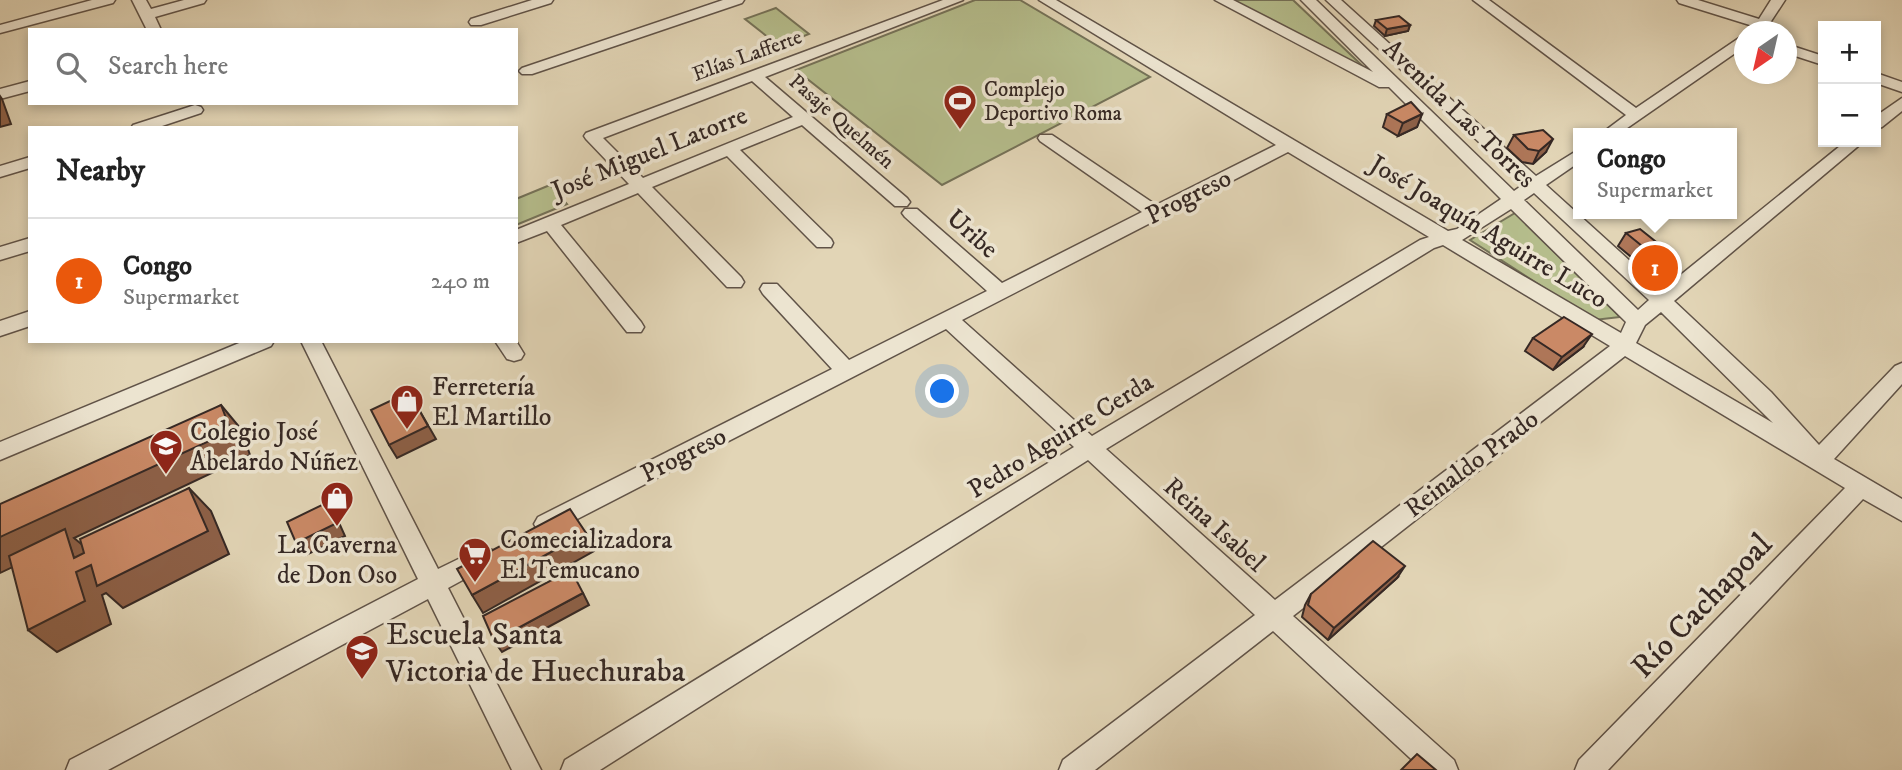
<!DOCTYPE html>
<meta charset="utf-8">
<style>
body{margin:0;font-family:"IM FELL DW Pica",serif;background:#f6f6f6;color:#222}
.controls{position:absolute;right:21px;top:21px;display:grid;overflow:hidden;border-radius:0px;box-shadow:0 4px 10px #0003}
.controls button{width:63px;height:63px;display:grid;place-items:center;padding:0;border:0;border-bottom:2px solid #e0e0e0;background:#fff;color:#222;font:35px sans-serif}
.compass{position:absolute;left:1734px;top:21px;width:63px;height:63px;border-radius:50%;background:#fff;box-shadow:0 4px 10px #0003;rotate:214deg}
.you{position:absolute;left:943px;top:392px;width:24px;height:24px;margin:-18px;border:5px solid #fff;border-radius:50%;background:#1a73e8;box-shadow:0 0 0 10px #1a73e833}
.badge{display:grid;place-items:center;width:46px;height:46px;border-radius:50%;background:#ea580c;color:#fff;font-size:23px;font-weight:700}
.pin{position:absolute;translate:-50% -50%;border:4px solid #fff;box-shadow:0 2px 7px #0006}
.popup{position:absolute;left:1573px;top:128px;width:164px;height:91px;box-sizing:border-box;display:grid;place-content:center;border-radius:0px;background:#fff;filter:drop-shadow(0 2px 5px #0005);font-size:23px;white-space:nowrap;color:#767676}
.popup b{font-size:26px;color:#222}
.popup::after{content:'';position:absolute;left:50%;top:100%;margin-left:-14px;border:14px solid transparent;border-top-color:#fff}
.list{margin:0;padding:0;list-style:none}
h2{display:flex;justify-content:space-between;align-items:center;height:91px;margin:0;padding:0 28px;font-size:30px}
h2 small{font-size:23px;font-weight:400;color:#767676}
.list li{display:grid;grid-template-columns:46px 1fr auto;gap:21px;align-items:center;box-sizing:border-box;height:126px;padding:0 28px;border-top:2px solid #e0e0e0}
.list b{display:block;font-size:26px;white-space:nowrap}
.list p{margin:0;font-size:23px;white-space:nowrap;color:#767676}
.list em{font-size:23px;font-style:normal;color:#767676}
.icon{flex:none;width:38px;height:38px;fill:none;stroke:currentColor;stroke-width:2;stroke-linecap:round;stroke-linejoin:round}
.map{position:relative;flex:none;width:1902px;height:770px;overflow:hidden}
.search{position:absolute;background:#fff;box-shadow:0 4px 10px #0003;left:28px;top:28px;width:490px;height:77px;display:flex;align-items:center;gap:18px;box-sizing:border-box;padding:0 24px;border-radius:0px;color:#767676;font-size:26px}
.panel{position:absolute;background:#fff;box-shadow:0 4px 10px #0003;left:28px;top:126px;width:490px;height:217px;border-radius:0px}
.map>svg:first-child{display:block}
.green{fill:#b5bd8c;stroke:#757258;stroke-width:2}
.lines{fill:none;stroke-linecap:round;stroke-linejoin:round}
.minor-casing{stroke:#605348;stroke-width:3}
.minor{fill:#ece4d0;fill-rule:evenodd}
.wall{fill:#ae7658;stroke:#352824;stroke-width:2}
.shaded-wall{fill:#8d6047;stroke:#352824;stroke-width:2}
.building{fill:#ca8966;stroke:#352824;stroke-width:2}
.labels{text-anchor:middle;stroke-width:7;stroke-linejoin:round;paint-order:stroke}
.far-street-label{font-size:21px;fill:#352824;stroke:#ece4d0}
.far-poi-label{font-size:21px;fill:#352824;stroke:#ece4d0;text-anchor:start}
.street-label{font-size:26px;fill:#352824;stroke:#ece4d0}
.poi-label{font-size:26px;fill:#352824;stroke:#ece4d0;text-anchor:start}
.near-street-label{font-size:32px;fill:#352824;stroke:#ece4d0}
.near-poi-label{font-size:32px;fill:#352824;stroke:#ece4d0;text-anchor:start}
</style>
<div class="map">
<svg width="1902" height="770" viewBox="0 0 1902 770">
<rect width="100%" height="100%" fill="#e2d5b6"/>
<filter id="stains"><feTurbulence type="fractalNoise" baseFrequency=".00286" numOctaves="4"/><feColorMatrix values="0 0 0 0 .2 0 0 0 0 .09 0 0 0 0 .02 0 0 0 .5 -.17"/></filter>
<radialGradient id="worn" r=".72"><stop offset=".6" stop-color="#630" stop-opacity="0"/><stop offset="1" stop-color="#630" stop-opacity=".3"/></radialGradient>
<g class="green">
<path d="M975 0H1020L1150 77 942 185 796 70Z"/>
<path d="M1229 0H1293L1370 73Z"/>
<path d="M776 8 809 34 779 46 745 19Z"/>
<path d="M550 185 567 204 516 225V199Z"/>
<path d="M1515 213 1620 317 1594 320 1470 240Z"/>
</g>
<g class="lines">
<defs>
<g id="minor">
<path d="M92 0H115L113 3 0 33V25Z"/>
<path d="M132 0H146L151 9 184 0H206L204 3 155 17 161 30H147Z"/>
<path d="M532 0H553L551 3 481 25H471L469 22 471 19Z"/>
<path d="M723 0H744L742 3 532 74H522L519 71 522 68Z"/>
<path d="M943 0H963L765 77 907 198 910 202 907 206H895L802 125 740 150 831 239 833 243 831 247H817L727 156 652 187 741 277 744 282 741 287H727L638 193 561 225 641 322 644 327 641 332H627L547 231 516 243V230L629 184 586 139 584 136 586 133ZM752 81 793 117 643 178 603 138Z"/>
<path d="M1039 0H1056L1448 231 1457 229 1501 199 1389 87H1379L1215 0H1233L1373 72 1301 0H1316L1514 191 1524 184 1326 0H1341L1536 176 1578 150V163L1546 185 1662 290 1845 142H1863L1674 301 1771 392 1819 445 1895 366 1902 363V384L1834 459 1902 499V521L1863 499 1608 770H1575L1579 760 1845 488 1625 356 1293 616 1454 760 1458 770H1423L1273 631 1095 770H1059L1063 760 1255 615 1088 460 600 770H561L565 760 1074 447 946 329 554 531 546 534 538 531 534 524 538 517 832 369 763 294 760 289 763 284H777L849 360 987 291 905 217 902 213 905 209H917L1002 283 1142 212 1040 141 1038 138 1040 135H1052L1156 205 1276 145ZM1288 152 1429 237 1420 240 1092 436 962 320ZM1534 193 1649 300 1638 310 1524 200ZM1511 209 1626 322 1621 333 1462 240ZM1443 245 1610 346 1275 600 1106 449 1434 248ZM1661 312 1773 423 1636 343 1645 325Z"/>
<path d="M1473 0H1489L1636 108 1739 38 1744 37V47L1620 133H1602L1626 115Z"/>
<path d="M1677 0H1698L1759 19 1771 0H1785L1764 32H1749L1753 26 1679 3Z"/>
<path d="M1786 44 1823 56V65L1786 53Z"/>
<path d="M1876 73 1902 82V92L1876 83Z"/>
<path d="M30 81V91L0 99V89Z"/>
<path d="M1902 98V111L1882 127 1876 129V116Z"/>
<path d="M195 105 201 107 203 110 201 113 156 128H131L133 125Z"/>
<path d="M30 157V168L0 177V166Z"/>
<path d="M30 238V251L0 260V247Z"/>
<path d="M30 311V326L0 336V321Z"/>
<path d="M244 341H274L271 346 0 460V442Z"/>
<path d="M301 341H321L438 569 483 547 492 550 495 557 492 564 448 588 541 770H512L428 599 108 770H66L70 760 418 579Z"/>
<path d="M495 341H516L524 354 521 359 514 361 507 359Z"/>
</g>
</defs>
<use href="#minor" class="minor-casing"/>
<use href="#minor" class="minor"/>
</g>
<g class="wall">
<path d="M1376 20 1410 25 1408 31 1385 36 1374 26Z"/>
<path d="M1387 114H1422L1417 127 1398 136 1383 127Z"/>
<path d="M1514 135 1546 152 1533 164 1522 162 1507 148Z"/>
<path d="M1626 233 1670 253 1654 276 1618 246Z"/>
<path d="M1533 338 1583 347 1553 370 1525 351Z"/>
<path d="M1397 578 1328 640 1302 617 1305 605 1311 594Z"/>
</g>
<g class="shaded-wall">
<path d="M1410 25 1408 31 1385 36 1387 29Z"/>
<path d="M0 96 2 99 11 124 0 127Z"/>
<path d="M1422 114 1417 127 1398 136 1403 123Z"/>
<path d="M1553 139 1546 152 1533 164 1539 151Z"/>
<path d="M1592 334 1583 347 1553 370 1562 357Z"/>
<path d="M409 392 436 439 397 458 389 445Z"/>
<path d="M221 405 241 429 250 455 74 538 91 552 189 488 211 511 229 554 123 608 106 593 102 595 111 624 57 652 28 630 76 572 74 558 68 541 0 573V537Z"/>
<path d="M326 503 336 516 345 536 306 555 296 543Z"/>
<path d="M586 533 594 551 483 613 472 595Z"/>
<path d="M1405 566 1397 578 1328 640 1334 628Z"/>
<path d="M583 593 589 605 502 652 494 641Z"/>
</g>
<g class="building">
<path d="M1399 16 1410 25 1387 29 1376 20Z"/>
<path d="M1411 102 1422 114 1403 123 1387 114Z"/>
<path d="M1543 130 1553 139 1539 151 1528 149 1514 135Z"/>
<path d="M1640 229 1670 253 1663 263 1626 233Z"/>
<path d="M1564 317 1592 334 1562 357 1533 338Z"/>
<path d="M409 392 428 426 389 445 371 410Z"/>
<path d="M221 405 231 431 0 537V504Z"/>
<path d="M189 488 208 531 97 586 91 565 76 572 85 601 28 630 9 556 65 529 74 558 84 553 80 539Z"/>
<path d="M326 503 335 524 296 543 287 522Z"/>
<path d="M570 509 586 533 472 595 457 569Z"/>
<path d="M1373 541 1405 566 1334 628 1308 605 1311 594Z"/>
<path d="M571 570 583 593 494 641 483 616Z"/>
<path d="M1417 754 1436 770H1401Z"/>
</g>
<defs>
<symbol id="stadium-pin" viewBox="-11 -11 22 30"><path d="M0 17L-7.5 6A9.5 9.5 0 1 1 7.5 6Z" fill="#8f2418" stroke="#ece4d0"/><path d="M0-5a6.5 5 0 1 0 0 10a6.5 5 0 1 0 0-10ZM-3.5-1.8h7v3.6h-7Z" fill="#fff"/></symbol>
<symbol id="shop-pin" viewBox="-11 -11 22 30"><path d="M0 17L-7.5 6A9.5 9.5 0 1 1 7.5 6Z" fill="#8f2418" stroke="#ece4d0"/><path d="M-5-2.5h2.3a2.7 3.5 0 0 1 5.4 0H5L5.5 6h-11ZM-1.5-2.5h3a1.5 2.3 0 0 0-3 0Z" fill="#fff"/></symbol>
<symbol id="school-pin" viewBox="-11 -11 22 30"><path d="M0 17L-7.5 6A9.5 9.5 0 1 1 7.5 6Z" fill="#8f2418" stroke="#ece4d0"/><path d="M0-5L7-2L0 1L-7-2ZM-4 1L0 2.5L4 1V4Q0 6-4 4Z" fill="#fff"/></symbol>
<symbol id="supermarket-pin" viewBox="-11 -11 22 30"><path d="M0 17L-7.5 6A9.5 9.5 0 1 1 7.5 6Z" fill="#8f2418" stroke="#ece4d0"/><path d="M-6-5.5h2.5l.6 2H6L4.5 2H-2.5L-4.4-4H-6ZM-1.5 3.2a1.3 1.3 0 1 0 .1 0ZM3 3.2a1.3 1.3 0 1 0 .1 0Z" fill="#fff"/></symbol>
</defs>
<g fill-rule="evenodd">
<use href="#stadium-pin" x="941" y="82" width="38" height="52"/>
<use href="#shop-pin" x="388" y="382" width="38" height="52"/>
<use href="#school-pin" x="147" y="427" width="38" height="52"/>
<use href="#shop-pin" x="318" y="479" width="38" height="52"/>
<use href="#supermarket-pin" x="456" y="535" width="38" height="52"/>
<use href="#school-pin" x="343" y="632" width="38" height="52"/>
</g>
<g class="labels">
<g class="far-street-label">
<text transform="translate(747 55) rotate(-20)" y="7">Elías Lafferte</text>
<text transform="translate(842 121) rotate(41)" y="7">Pasaje Quelmén</text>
</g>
<g class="far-poi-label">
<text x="984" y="96">Complejo<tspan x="984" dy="24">Deportivo Roma</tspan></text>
</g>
<g class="street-label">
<text transform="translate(1460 113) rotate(44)" y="9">Avenida Las Torres</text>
<text transform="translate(649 152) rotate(-22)" y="9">José Miguel Latorre</text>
<text transform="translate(1188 196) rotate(-27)" y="9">Progreso</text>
<text transform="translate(1489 231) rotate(31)" y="9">José Joaquín Aguirre Luco</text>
<text transform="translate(973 233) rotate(42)" y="9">Uribe</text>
<text transform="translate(1060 435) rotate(-32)" y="9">Pedro Aguirre Cerda</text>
<text transform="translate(683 454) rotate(-27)" y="9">Progreso</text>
<text transform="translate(1471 463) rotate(-37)" y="9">Reinaldo Prado</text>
<text transform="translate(1215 524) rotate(42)" y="9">Reina Isabel</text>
</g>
<g class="poi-label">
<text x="432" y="395">Ferretería<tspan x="432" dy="30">El Martillo</tspan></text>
<text x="190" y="440">Colegio José<tspan x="190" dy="30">Abelardo Núñez</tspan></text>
<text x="500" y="548">Comecializadora<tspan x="500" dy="30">El Temucano</tspan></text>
<text x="337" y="553" text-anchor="middle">La Caverna<tspan x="337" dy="30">de Don Oso</tspan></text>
</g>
<g class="near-street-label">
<text transform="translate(1701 605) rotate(-46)" y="11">Río Cachapoal</text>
</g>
<g class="near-poi-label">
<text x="386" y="644">Escuela Santa<tspan x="386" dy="37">Victoria de Huechuraba</tspan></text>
</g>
</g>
<rect width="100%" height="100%" filter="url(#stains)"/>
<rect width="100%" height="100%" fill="url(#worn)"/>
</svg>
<div class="controls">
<button>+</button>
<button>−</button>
</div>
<svg class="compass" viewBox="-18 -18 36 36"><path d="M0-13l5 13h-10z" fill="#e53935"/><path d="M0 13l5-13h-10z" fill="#767676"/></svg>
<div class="you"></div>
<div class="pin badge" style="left:1655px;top:268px">1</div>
<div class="popup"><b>Congo</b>Supermarket</div>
<div class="search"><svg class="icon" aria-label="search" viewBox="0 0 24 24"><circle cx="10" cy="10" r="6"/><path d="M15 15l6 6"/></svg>Search here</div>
<section class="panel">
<h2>Nearby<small></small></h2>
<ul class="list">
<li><span class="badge">1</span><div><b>Congo</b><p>Supermarket</p></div><em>240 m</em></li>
</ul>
</section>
</div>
